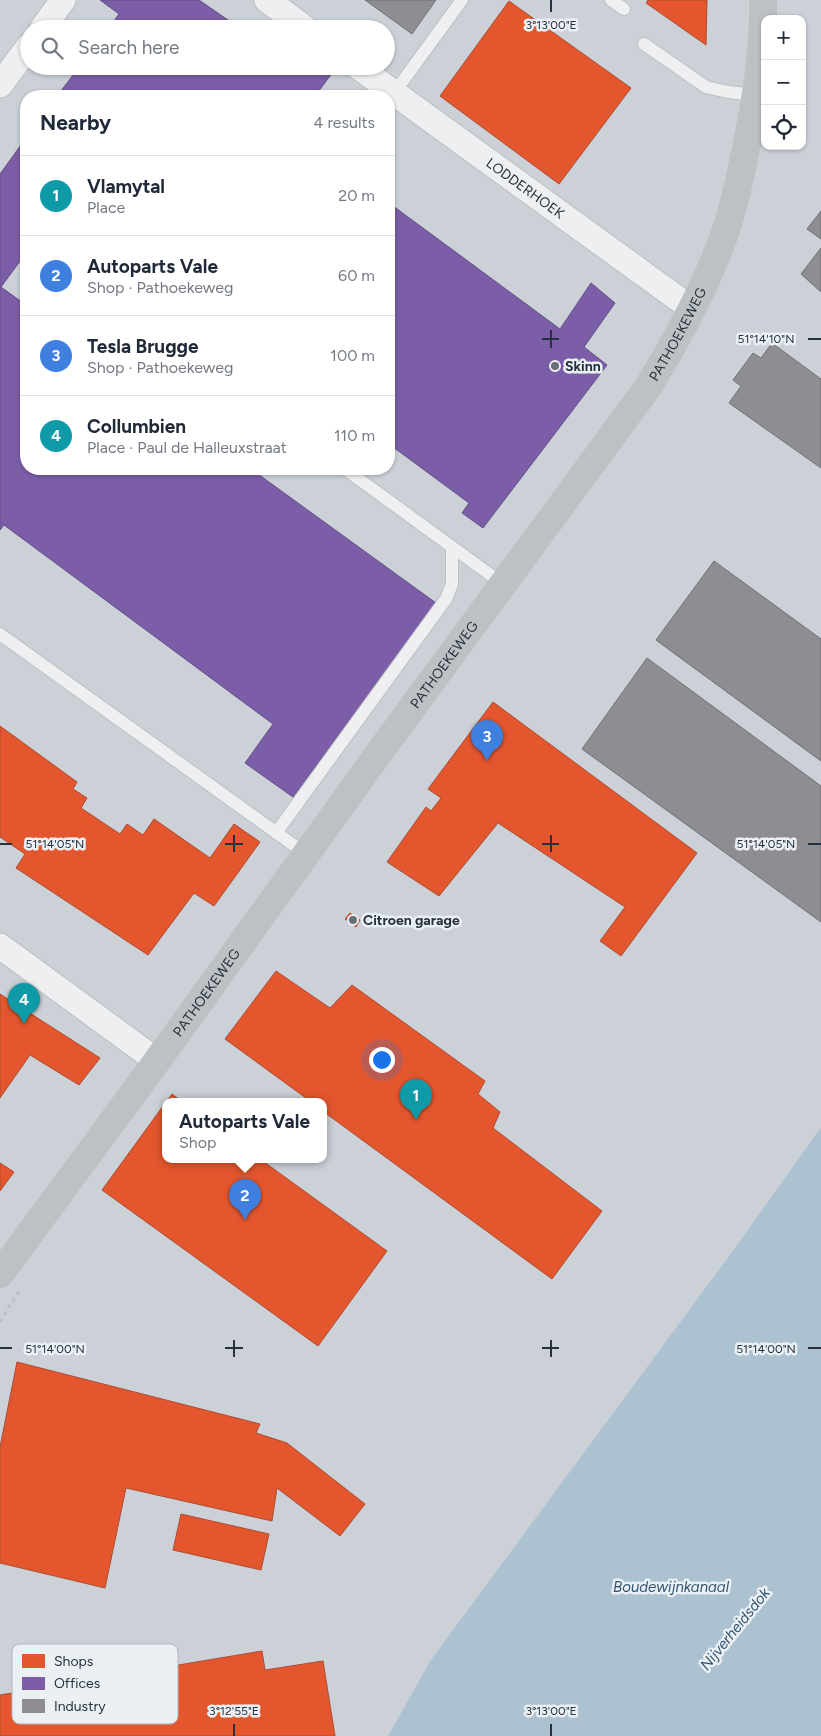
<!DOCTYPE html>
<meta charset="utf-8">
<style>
body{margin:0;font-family:Figtree,sans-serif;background:#f2f2f3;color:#1f2937}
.controls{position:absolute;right:15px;top:15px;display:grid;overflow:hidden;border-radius:10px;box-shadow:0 1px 4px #0004}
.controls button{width:45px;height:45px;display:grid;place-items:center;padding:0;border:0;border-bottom:1px solid #e0e1e3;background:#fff;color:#1f2937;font:25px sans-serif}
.you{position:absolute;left:381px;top:1059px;width:18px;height:18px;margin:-12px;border:4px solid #fff;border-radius:50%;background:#1a73e8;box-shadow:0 0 0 8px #1a73e833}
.badge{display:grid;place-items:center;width:32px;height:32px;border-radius:50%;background:#676f77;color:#fff;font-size:16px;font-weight:700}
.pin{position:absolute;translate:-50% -41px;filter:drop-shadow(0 1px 2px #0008)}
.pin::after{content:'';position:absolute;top:26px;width:18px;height:15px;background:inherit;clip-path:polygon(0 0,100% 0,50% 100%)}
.popup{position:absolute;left:162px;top:1098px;width:165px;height:65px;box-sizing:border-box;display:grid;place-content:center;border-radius:10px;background:#fff;filter:drop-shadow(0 1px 4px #0005);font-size:16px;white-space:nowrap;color:#747a83}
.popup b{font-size:19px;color:#1f2937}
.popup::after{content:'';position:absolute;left:50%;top:100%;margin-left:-10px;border:10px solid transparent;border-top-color:#fff}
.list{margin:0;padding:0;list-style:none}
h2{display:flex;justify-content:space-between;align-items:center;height:65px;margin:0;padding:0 20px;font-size:21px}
h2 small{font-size:16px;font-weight:400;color:#747a83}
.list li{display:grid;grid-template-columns:32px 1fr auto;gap:15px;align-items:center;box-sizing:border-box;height:80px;padding:0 20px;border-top:1px solid #e0e1e3}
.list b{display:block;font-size:19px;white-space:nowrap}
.list p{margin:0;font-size:16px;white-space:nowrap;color:#747a83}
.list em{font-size:16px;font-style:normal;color:#747a83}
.icon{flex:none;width:28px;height:28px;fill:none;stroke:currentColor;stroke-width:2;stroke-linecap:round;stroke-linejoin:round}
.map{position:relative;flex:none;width:821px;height:1736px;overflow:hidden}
.search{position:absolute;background:#fff;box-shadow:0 1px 4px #0004;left:20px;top:20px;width:375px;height:55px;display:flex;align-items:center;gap:12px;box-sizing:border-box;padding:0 18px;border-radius:28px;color:#747a83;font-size:19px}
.panel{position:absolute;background:#fff;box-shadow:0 1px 4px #0004;left:20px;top:90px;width:375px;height:385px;border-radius:20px}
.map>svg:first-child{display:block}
.built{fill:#ccd1d8;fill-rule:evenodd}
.water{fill:#acc2d0}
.shops{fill:#e4572e;stroke:#ab4c32}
.offices{fill:#7b5ea7;stroke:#625087}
.industry{fill:#8d8d92;stroke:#6e7178}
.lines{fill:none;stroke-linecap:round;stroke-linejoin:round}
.lane-casing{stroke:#bdbfc2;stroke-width:14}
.street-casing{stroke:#bdbfc2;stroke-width:27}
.path{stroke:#bdc0c3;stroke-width:3;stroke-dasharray:4 4;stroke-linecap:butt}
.lane{stroke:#eeeff1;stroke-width:12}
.street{stroke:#eeeff1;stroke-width:25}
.secondary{stroke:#bdc1c4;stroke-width:28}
.ticks{fill:none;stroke:#26313d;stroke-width:2}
.poi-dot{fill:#676f77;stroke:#ebf0f5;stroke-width:2}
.labels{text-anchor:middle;stroke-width:5;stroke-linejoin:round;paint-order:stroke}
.street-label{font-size:14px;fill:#26313d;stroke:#ebf0f5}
.poi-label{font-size:14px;font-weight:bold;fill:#26313d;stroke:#ebf0f5;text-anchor:start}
.water-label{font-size:15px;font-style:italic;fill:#2f5472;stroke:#ebf0f5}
.key{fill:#ebf0f5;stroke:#b0b7be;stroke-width:1}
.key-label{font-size:14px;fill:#26313d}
.ticks-label{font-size:12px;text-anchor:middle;fill:#26313d;stroke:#ebf0f5;stroke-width:5;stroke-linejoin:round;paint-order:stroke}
</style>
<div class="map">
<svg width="821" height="1736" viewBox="0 0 821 1736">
<rect width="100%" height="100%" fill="#dfe1e4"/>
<path class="built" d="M0 0H821V1127L740 1241 430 1661 388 1736H0ZM765 19H802V146H765ZM29 29H386V66H29ZM26 96H389V469H26ZM166 1101H324V1159H166Z"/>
<path class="water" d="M821 1127V1736H388L430 1661 740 1241Z"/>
<g class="shops">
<path d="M648 0H707L706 45 646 3Z"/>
<path d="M509 1 631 88 559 184 440 96Z"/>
<path d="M493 702 697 853 621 956 600 941 625 907 498 823 439 896 387 862 426 807 431 811 441 798 428 789Z"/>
<path d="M0 726 77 782 73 789 87 798 81 808 120 834 127 824 143 835 154 819 210 858 234 824 260 842 214 906 194 893 148 955 16 868 25 854 0 837Z"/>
<path d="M350 913 360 920 356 927 345 919Z"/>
<path d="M276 971 330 1008 352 985 485 1081 478 1094 500 1112 493 1128 602 1211 552 1279 324 1112V1101H310L225 1039Z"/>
<path d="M0 994 100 1058 79 1085 30 1055 0 1098Z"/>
<path d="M172 1094 181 1101H167Z"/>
<path d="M166 1102V1159H260L387 1251 318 1346 102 1190Z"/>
<path d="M0 1163 14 1172 0 1191Z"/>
<path d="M17 1362 260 1424 256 1433 287 1443 365 1504 340 1536 277 1488 272 1521 126 1488 105 1588 0 1563V1447Z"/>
<path d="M181 1514 269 1534 261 1570 173 1550Z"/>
<path d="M262 1651 265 1670 323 1661 335 1736H0V1695Z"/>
</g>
<g class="offices">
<path d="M100 0H199L241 29H108L119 14Z"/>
<path d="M80 66H333L336 68 315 96H57Z"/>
<path d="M26 138V253L1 287 26 305V469H251L436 603 293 797 245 763 273 724 4 525 0 530V174Z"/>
<path d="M389 203 560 329 591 283 615 303 584 347 607 365 483 528 462 513 469 503 389 444Z"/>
</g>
<g class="industry">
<path d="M365 0H436L412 34Z"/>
<path d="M821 211V239L807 229Z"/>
<path d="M821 248V292L801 274Z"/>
<path d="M772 343 821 379V468L729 403 741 386 733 380 753 353 761 358Z"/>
<path d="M714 561 821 639V761L656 640Z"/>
<path d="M647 658 821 786V922L582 749Z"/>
</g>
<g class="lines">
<defs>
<g id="lane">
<path d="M611 0 624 9"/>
<path d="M644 44 706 87 728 92 757 95"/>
<path d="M394 93 462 0"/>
<path d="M345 469 503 584"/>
<path d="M0 634 306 854"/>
<path d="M276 833 446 599 452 584V547"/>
</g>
<g id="street">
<path d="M267 0 306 29"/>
<path d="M42 29 63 0"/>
<path id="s1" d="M357 66 692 309"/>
<path d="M0 85 29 46"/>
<path d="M0 946 157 1061"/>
</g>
</defs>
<use href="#lane" class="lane-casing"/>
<use href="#street" class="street-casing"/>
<path class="path" d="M0 1322 8 1308 21 1289"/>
<use href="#lane" class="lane"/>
<use href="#street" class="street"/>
<path class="secondary" id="s2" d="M0 1274 157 1061 376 757 648 387C675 343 700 297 719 249 731 220 738 188 744 158 755 105 764 54 763 0"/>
</g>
<path class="ticks" d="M551 0V12M551 330V348M542 339H559M808 339H821M234 835V852M551 835V852M0 844H12M225 844H243M542 844H559M808 844H821M234 1340V1357M551 1340V1357M0 1348H12M225 1348H243M542 1348H559M808 1348H821M234 1724V1736M551 1724V1736"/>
<g class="poi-dot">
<circle cx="555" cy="366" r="5"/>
<circle cx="353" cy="920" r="5"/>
</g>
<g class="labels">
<g class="street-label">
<text dy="5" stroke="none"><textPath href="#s1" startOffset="208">LODDERHOEK</textPath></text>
<text dy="5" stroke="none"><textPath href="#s2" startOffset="1159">PATHOEKEWEG</textPath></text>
<text dy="5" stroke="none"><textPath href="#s2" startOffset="754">PATHOEKEWEG</textPath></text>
<text dy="5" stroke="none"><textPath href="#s2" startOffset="349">PATHOEKEWEG</textPath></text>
</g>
<g class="poi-label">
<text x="565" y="371">Skinn</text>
<text x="363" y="925">Citroen garage</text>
</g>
<g class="water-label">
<text x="671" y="1592">Boudewijnkanaal</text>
<text transform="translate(735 1629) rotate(-51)" y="5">Nijverheidsdok</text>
</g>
</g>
<rect x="12" y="1644" width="166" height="80" rx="8" class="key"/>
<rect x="22" y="1654" width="23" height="14" fill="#e4572e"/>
<rect x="22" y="1677" width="23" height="13" fill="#7b5ea7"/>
<rect x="22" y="1699" width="23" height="14" fill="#8d8d92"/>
<g class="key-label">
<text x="54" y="1666">Shops</text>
<text x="54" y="1688">Offices</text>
<text x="54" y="1711">Industry</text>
</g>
<g class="ticks-label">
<text x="551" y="29">3°13'00"E</text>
<text x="766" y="343">51°14'10"N</text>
<text x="55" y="848">51°14'05"N</text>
<text x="766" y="848">51°14'05"N</text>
<text x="55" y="1353">51°14'00"N</text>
<text x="766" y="1353">51°14'00"N</text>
<text x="234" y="1715">3°12'55"E</text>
<text x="551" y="1715">3°13'00"E</text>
</g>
</svg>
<div class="controls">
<button>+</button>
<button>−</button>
<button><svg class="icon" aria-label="locate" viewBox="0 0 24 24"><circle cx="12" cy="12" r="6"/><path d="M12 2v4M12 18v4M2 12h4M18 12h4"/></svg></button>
</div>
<div class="you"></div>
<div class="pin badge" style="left:416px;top:1120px;background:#0f9aa8">1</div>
<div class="pin badge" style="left:245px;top:1220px;background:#3f7fe0">2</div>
<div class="popup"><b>Autoparts Vale</b>Shop</div>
<div class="pin badge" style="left:487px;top:761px;background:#3f7fe0">3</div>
<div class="pin badge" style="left:24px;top:1024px;background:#0f9aa8">4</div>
<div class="search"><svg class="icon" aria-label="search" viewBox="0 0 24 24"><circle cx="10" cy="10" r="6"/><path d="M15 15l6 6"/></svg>Search here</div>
<section class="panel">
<h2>Nearby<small>4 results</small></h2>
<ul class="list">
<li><span class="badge" style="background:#0f9aa8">1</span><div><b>Vlamytal</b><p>Place</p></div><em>20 m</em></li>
<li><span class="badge" style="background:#3f7fe0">2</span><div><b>Autoparts Vale</b><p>Shop · Pathoekeweg</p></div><em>60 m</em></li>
<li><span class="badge" style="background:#3f7fe0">3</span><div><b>Tesla Brugge</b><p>Shop · Pathoekeweg</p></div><em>100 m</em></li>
<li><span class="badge" style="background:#0f9aa8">4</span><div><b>Collumbien</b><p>Place · Paul de Halleuxstraat</p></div><em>110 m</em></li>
</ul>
</section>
</div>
